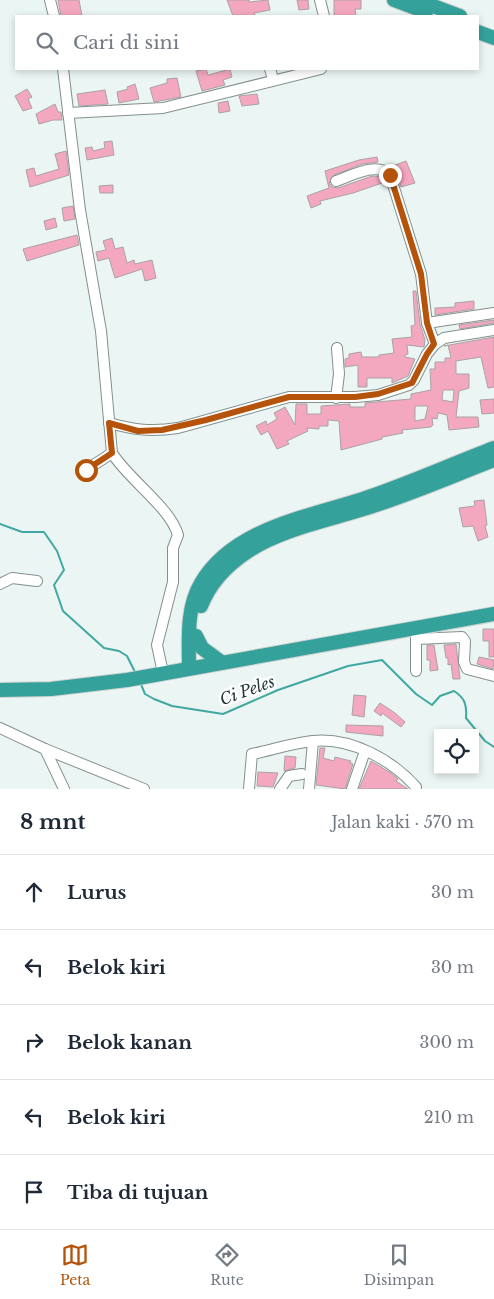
<!DOCTYPE html>
<html lang="id">
<meta charset="utf-8">
<style>
body{margin:0;font-family:"Libre Baskerville",serif;background:#f2f2f3;color:#1f2937}
.controls{position:absolute;right:15px;bottom:15px;display:grid;overflow:hidden;border-radius:0px;box-shadow:0 2px 8px #0003}
.controls button{width:45px;height:45px;display:grid;place-items:center;padding:0;border:0;border-bottom:1px solid #e0e1e3;background:#fff;color:#1f2937;font:25px sans-serif}
.stop{position:absolute;width:15px;height:15px;margin:-11px;border:4px solid #b45309;border-radius:50%;background:#fff}
.stop.end{background:#b45309;border-color:#fff;box-shadow:0 1px 5px #0008}
.list{margin:0;padding:0;list-style:none}
h2{display:flex;justify-content:space-between;align-items:center;height:65px;margin:0;padding:0 20px;font-size:21px}
h2 small{font-size:16px;font-weight:400;color:#747a83}
.list li{display:grid;grid-template-columns:32px 1fr auto;gap:15px;align-items:center;box-sizing:border-box;height:75px;padding:0 20px;border-top:1px solid #e0e1e3}
.list b{display:block;font-size:19px;white-space:nowrap}
.list em{font-size:16px;font-style:normal;color:#747a83}
.icon{flex:none;width:28px;height:28px;fill:none;stroke:currentColor;stroke-width:2;stroke-linecap:round;stroke-linejoin:round}
.map{position:relative;flex:none;width:494px;height:789px;overflow:hidden}
.search{position:absolute;background:#fff;box-shadow:0 2px 8px #0003;left:15px;right:15px;top:15px;height:55px;display:flex;align-items:center;gap:12px;box-sizing:border-box;padding:0 18px;border-radius:0px;color:#747a83;font-size:19px}
.sheet{height:440px;background:#fff}
nav{display:flex;justify-content:space-around;align-items:center;box-sizing:border-box;height:70px;border-top:1px solid #e0e1e3;background:#fff;font-size:14px;color:#747a83}
nav a{display:grid;justify-items:center;gap:2px}
nav .on{color:#b45309}
.map>svg:first-child{display:block}
.lines{fill:none;stroke-linecap:round;stroke-linejoin:round}
.stream{stroke:#41a8a1;stroke-width:2}
.building{fill:#f4a8c0;stroke:#aba1a4;fill-rule:evenodd}
.minor-casing{stroke:#85908e;stroke-width:12}
.highway-casing{stroke:#d1d2d2;stroke-width:16}
.minor{stroke:#fff;stroke-width:10}
.highway{stroke:#34a29b;stroke-width:14}
.route{stroke:#b45309;stroke-width:6}
.labels{text-anchor:middle;stroke-width:5;stroke-linejoin:round;paint-order:stroke}
.water-label{font-size:16px;font-style:italic;fill:#1d3533;stroke:#fff}
</style>
<div class="map">
<svg width="494" height="789" viewBox="0 0 494 789">
<rect width="100%" height="100%" fill="#eaf5f4"/>
<g class="lines">
<g class="stream">
<path d="M0 524 22 532H44L57 551 64 570 54 585 63 611 104 648 119 651 127 656 136 674"/>
<path d="M140 682 145 694 154 699 172 706 223 714 278 690 348 666 382 660 416 694 432 705 440 696 454 691C465 698 467 705 466 718L485 741 494 747"/>
</g>
</g>
<g class="building">
<path d="M58 0H79L82 16H61Z"/>
<path d="M227 0H249V2L268 0 270 10 254 13 255 15 251 16H233Z"/>
<path d="M297 0H308L309 9 299 10Z"/>
<path d="M334 0H361V9H355L356 16H334Z"/>
<path d="M206 69 208 75 230 69 232 77 223 80 225 85 202 91 196 71Z"/>
<path d="M177 78 181 97 154 102 150 88 167 83V79Z"/>
<path d="M135 84 139 99 119 103 117 92 128 89 127 87Z"/>
<path d="M27 89 32 97 28 99 32 108 23 111 15 96Z"/>
<path d="M105 90 108 104 79 106 77 94Z"/>
<path d="M257 94 259 104 242 106 239 96Z"/>
<path d="M228 101 230 111 219 113 218 103Z"/>
<path d="M55 104 58 112H61L62 120H53L39 124 36 114Z"/>
<path d="M112 141 114 155 87 160 85 148 92 147 93 151 105 148 104 142Z"/>
<path d="M66 151 69 175 30 187 26 170 34 168 36 176 59 169 55 154Z"/>
<path d="M377 157 378 162 362 164 334 175 329 183 332 187 338 188 372 176 382 177 385 182 353 193 320 201 321 204 311 208 307 196 329 188 325 171 359 160Z"/>
<path d="M406 161 415 183 401 187 396 172 390 167Z"/>
<path d="M113 185V193H100L99 186Z"/>
<path d="M73 206 75 219 64 221 62 208Z"/>
<path d="M55 218 57 227 46 230 44 221Z"/>
<path d="M77 235 79 245 27 261 23 249Z"/>
<path d="M112 238 115 249 123 247 127 263 134 260 135 264 152 260 156 278 145 281 142 269 115 278 109 258 98 261 96 252 106 250 103 241Z"/>
<path d="M413 291H416L420 324 425 340 424 347 407 345 408 354 405 355V357L415 359 408 376 392 383V378H367V387H358V365L345 367V359L349 358V354L361 352 362 357H379V355L394 353 392 339 412 337 411 326 415 325Z"/>
<path d="M474 301V309L435 315V308L455 307V303Z"/>
<path d="M494 320V323L460 329 459 325Z"/>
<path d="M494 337V387L488 388 481 357 456 361V374H469V388L459 391 456 417H478L479 427 449 430 447 415 438 413 437 419 432 418 433 425 431 427 402 430 403 433 382 437V439L341 450 339 421 328 420V426H319V429L307 428 308 431 287 441 289 444 277 449 268 431 261 435 256 426 266 421 267 425 277 419 274 413 285 407 295 425 296 404H307V414H321V406L350 404V407H365V403L411 399V394L431 390 430 369H435V362H445V358H451L448 345 444 346ZM443 390H454L453 402 442 400ZM415 406H428L425 419 415 421Z"/>
<path d="M494 399V413L482 414 480 400Z"/>
<path d="M484 500 487 525 485 526 488 537 478 541 473 526 463 527 459 508 475 506 474 501Z"/>
<path d="M483 629H494V657H489V641H483Z"/>
<path d="M456 644 460 679H453L451 664 448 665V658H446L444 645Z"/>
<path d="M427 645H434L438 670 430 671V660H427Z"/>
<path d="M479 657 494 660 493 669 477 664Z"/>
<path d="M354 695 366 696 364 717 352 715Z"/>
<path d="M380 703 395 713 405 722 401 727 382 713 381 716 374 711Z"/>
<path d="M346 725 383 726V736L346 732Z"/>
<path d="M320 748H325L323 758 334 761 335 757 351 761 350 763 353 764 345 789 316 785Z"/>
<path d="M285 756 296 757 295 768 284 771Z"/>
<path d="M371 761 391 773 398 779 396 781 408 789H359Z"/>
<path d="M258 772 278 773 273 787 257 786Z"/>
</g>
<g class="lines">
<defs>
<g id="minor">
<path d="M50 0 54 16"/>
<path d="M320 0 324 16"/>
<path d="M63 69 80 210 101 331 112 453C128 479 170 507 178 535L173 548V582L157 645 163 673"/>
<path d="M270 69 273 79"/>
<path d="M68 113 163 108 321 69"/>
<path d="M336 181C351 176 377 161 390 175L421 274 427 323"/>
<path d="M435 344 444 338 494 330"/>
<path d="M336 398 339 374 337 348"/>
<path d="M109 423C135 430 151 432 178 428L289 397H355L378 395 409 385 414 380 427 354 435 344 427 323 494 313"/>
<path d="M86 470 112 453"/>
<path d="M0 584 12 578 37 581"/>
<path d="M416 632V671"/>
<path d="M416 639 462 637 465 641 464 662 467 669 494 676"/>
<path d="M0 728 45 749 64 789"/>
<path d="M45 749 144 789"/>
<path d="M249 789 252 754C272 750 292 743 313 741 351 737 392 760 416 787"/>
<path d="M280 789 289 776 302 774"/>
<path d="M309 789 313 741"/>
<path d="M352 789 365 751"/>
</g>
<g id="highway">
<path d="M394 0 426 12"/>
<path d="M417 0 460 16"/>
<path d="M478 32 494 38"/>
<path d="M201 606C210 583 226 566 247 552 282 528 336 519 376 505 416 492 455 475 494 460"/>
<path d="M196 636 202 648 221 662"/>
<path d="M189 668C189 640 186 608 201 583 236 524 318 516 377 494 416 480 455 463 494 448"/>
<path d="M0 690 51 689 127 680 494 614"/>
</g>
</defs>
<use href="#minor" class="minor-casing"/>
<use href="#highway" class="highway-casing"/>
<use href="#minor" class="minor"/>
<use href="#highway" class="highway"/>
</g>
<g class="lines">
<path class="route" d="M86 470 112 453 109 423 138 431 162 430 206 420 289 397H355L378 394 412 383 427 354 434 344 427 323 421 274 390 175"/>
</g>
<g class="labels">
<g class="water-label">
<text transform="translate(247 690) rotate(-20)" y="6">Ci Peles</text>
</g>
</g>
</svg>
<div class="controls">
<button><svg class="icon" aria-label="locate" viewBox="0 0 24 24"><circle cx="12" cy="12" r="6"/><path d="M12 2v4M12 18v4M2 12h4M18 12h4"/></svg></button>
</div>
<div class="stop" style="left:86px;top:470px"></div>
<div class="stop end" style="left:390px;top:175px"></div>
<div class="search"><svg class="icon" aria-label="search" viewBox="0 0 24 24"><circle cx="10" cy="10" r="6"/><path d="M15 15l6 6"/></svg>Cari di sini</div>
</div>
<section class="sheet">
<h2>8 mnt<small>Jalan kaki · 570 m</small></h2>
<ul class="list">
<li><svg class="icon" aria-label="ahead" viewBox="0 0 24 24"><path d="M12 20V5M6 11l6-6 6 6"/></svg><div><b>Lurus</b></div><em>30 m</em></li>
<li><svg class="icon" aria-label="left" viewBox="0 0 24 24"><path d="M17 20v-9H6M10 6l-5 5 5 5"/></svg><div><b>Belok kiri</b></div><em>30 m</em></li>
<li><svg class="icon" aria-label="right" viewBox="0 0 24 24"><path d="M7 20v-9h11M14 6l5 5-5 5"/></svg><div><b>Belok kanan</b></div><em>300 m</em></li>
<li><svg class="icon" aria-label="left" viewBox="0 0 24 24"><path d="M17 20v-9H6M10 6l-5 5 5 5"/></svg><div><b>Belok kiri</b></div><em>210 m</em></li>
<li><svg class="icon" aria-label="arrive" viewBox="0 0 24 24"><path d="M6 21V4h12l-3 4 3 4H6"/></svg><div><b>Tiba di tujuan</b></div></li>
</ul>
</section>
<nav>
<a class="on"><svg class="icon" aria-label="map" viewBox="0 0 24 24"><path d="M3 6l6-2 6 2 6-2v14l-6 2-6-2-6 2zM9 4v14M15 6v14"/></svg>Peta</a>
<a><svg class="icon" aria-label="directions" viewBox="0 0 24 24"><path d="M12 3l9 9-9 9-9-9zM9 14v-3h6M13 9l2 2-2 2"/></svg>Rute</a>
<a><svg class="icon" aria-label="saved" viewBox="0 0 24 24"><path d="M7 4h10v16l-5-4-5 4z"/></svg>Disimpan</a>
</nav>
